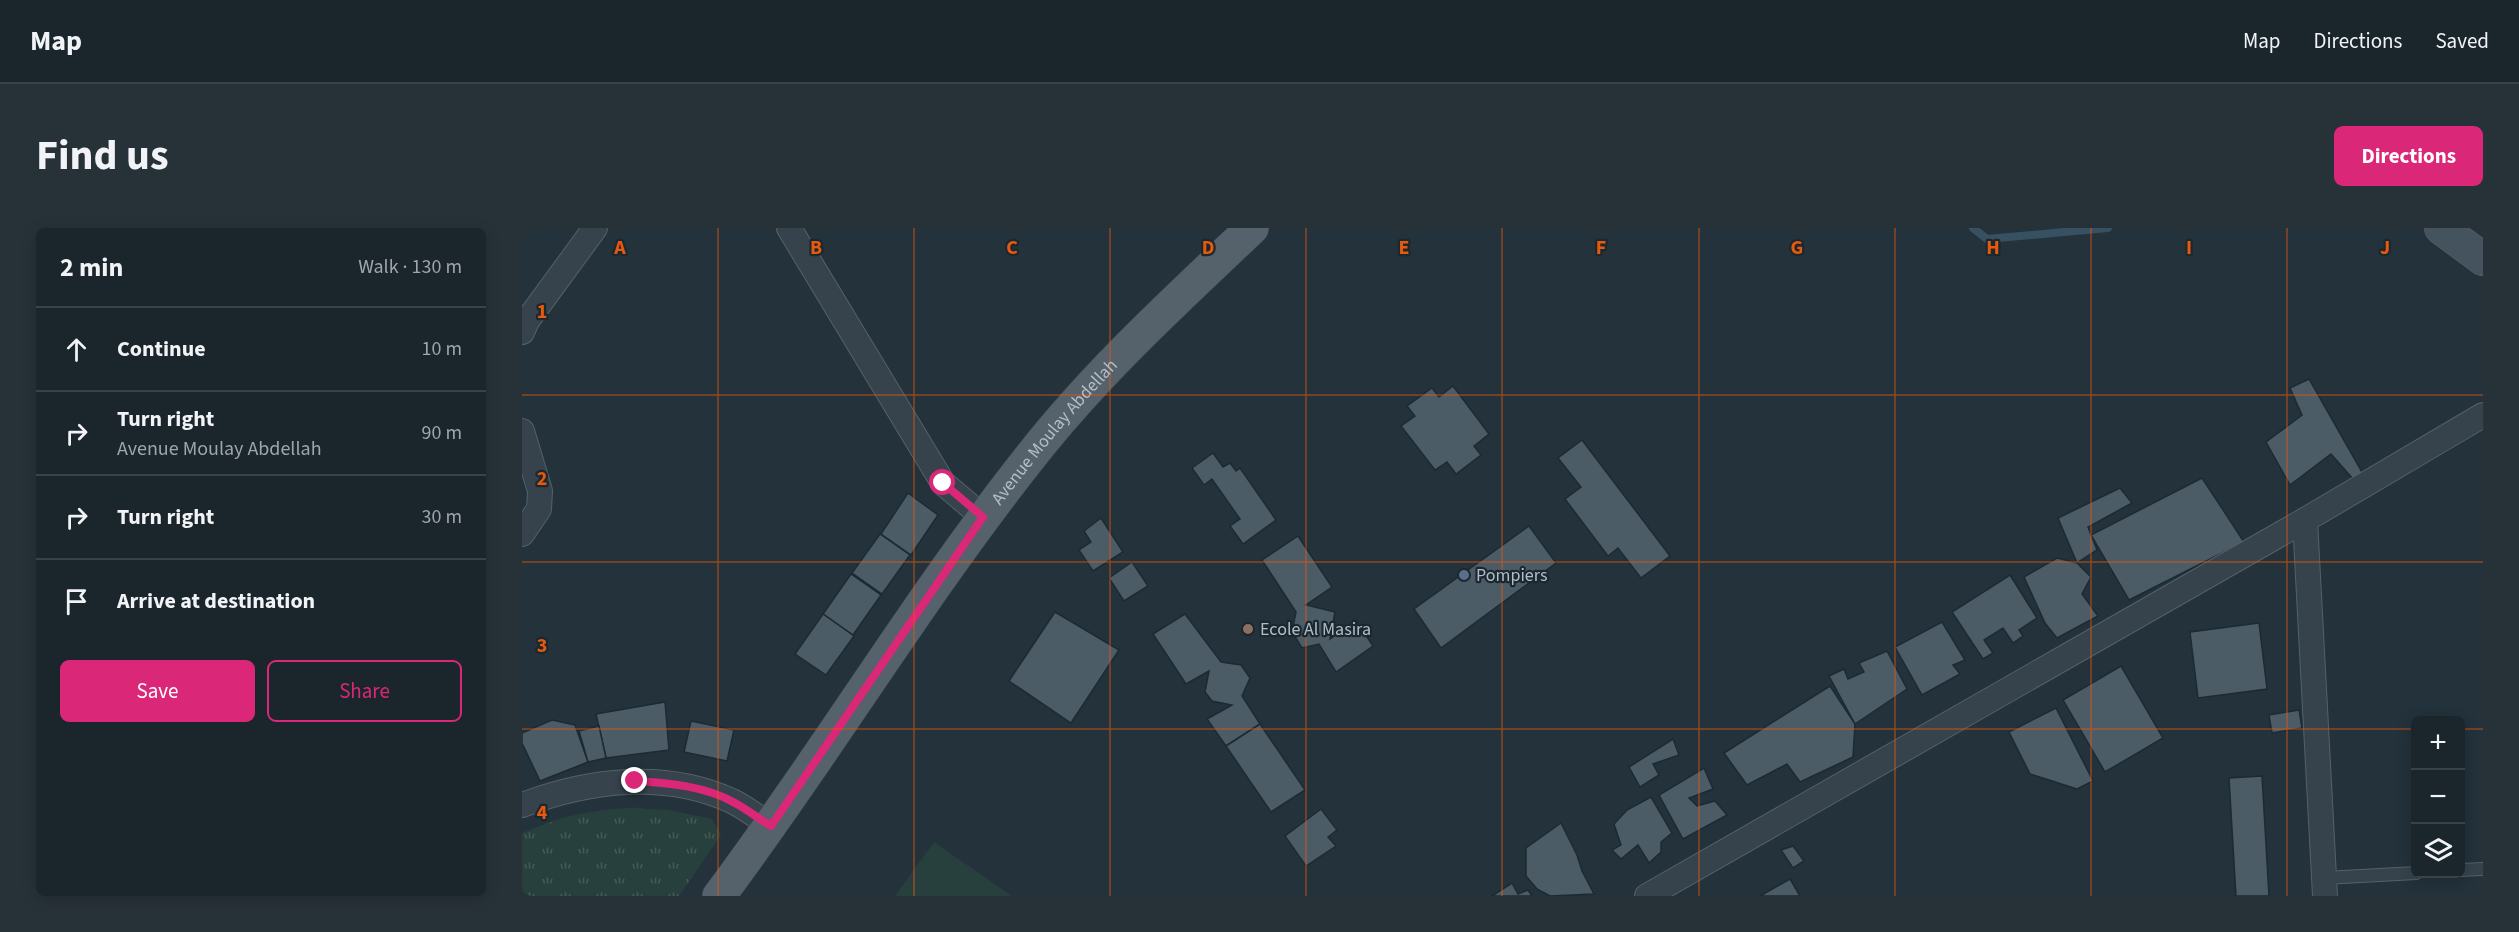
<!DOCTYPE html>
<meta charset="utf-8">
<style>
body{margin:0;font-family:"Source Sans 3",sans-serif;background:#273238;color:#f1f3f6}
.controls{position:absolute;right:18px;bottom:18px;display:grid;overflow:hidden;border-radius:9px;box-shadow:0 3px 15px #0003}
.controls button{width:54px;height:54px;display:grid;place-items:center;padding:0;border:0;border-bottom:2px solid #384348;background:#1a262c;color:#f1f3f6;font:30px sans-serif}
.stop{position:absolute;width:18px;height:18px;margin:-14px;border:4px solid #db2777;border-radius:50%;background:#fff}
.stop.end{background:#db2777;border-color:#fff;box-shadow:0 2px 6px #0008}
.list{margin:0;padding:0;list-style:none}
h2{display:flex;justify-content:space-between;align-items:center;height:78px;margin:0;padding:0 24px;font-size:26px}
h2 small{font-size:20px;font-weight:400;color:#9fa5a9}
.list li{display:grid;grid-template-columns:39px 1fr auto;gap:18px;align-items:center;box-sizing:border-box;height:84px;padding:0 24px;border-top:2px solid #384348}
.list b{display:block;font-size:22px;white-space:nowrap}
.list p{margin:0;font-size:20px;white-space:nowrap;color:#9fa5a9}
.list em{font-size:20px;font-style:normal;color:#9fa5a9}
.actions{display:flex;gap:12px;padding:18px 24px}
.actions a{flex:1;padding:14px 0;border:2px solid #db2777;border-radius:9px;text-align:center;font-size:21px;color:#db2777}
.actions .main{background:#db2777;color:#fff}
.icon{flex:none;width:33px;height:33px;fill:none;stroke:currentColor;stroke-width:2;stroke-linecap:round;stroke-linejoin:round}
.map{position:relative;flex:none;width:1961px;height:668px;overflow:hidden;border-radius:9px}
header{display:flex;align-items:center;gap:36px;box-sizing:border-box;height:84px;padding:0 30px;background:#1a262c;border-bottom:2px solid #384348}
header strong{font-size:28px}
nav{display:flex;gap:33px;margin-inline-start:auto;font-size:21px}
.intro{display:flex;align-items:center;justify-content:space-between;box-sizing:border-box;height:144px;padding:0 36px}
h1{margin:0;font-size:42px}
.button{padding:15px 27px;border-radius:9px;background:#db2777;color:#fff;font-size:21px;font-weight:700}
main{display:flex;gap:36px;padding:0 36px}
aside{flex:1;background:#1a262c;border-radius:9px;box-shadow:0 3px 15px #0003}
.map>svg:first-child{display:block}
.green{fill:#28403d}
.park{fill:url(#park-tufts)}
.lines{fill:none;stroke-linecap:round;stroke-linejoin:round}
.stream{stroke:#375162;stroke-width:8}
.building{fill:#4c5c67;stroke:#1e2a32;stroke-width:1.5}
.lane-casing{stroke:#556169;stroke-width:14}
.street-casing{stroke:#556169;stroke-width:26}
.secondary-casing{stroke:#556169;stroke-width:34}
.primary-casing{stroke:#434f57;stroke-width:34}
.lane{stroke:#37434c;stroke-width:12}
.street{stroke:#37434c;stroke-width:24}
.secondary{stroke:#45535f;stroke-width:33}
.primary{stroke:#55626c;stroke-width:33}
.route{stroke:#db2777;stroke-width:8}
.grid{fill:none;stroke:#e8590c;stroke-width:1.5;stroke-opacity:0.55}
.service-dot{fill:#5c6f8a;stroke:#1c2830;stroke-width:2}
.education-dot{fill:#8d6e63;stroke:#1c2830;stroke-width:2}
.labels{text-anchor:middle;stroke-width:4.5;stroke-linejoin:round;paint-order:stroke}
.street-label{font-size:18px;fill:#b2bec7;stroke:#1c2830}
.poi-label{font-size:18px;fill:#b2bec7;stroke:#1c2830;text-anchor:start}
.grid-label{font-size:20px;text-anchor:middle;font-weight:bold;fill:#e8590c;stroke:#1c2830;stroke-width:4.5;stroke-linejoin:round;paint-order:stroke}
</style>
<header>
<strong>Map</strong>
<nav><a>Map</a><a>Directions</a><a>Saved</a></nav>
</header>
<div class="intro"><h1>Find us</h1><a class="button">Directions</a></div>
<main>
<aside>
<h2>2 min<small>Walk · 130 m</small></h2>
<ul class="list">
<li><svg class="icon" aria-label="ahead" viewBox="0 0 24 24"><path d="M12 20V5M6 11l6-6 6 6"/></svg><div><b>Continue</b></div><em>10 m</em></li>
<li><svg class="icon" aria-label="right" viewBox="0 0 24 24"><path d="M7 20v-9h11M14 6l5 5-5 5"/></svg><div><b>Turn right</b><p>Avenue Moulay Abdellah</p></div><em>90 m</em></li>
<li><svg class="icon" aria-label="right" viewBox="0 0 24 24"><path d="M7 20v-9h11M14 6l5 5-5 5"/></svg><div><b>Turn right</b></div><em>30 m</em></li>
<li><svg class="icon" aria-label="arrive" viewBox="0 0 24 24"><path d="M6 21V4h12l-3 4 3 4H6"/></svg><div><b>Arrive at destination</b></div></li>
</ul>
<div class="actions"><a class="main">Save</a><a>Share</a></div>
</aside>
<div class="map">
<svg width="1961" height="668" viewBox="0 0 1961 668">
<defs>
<pattern id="park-tufts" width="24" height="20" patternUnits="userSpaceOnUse" patternTransform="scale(1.5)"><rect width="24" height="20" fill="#28403d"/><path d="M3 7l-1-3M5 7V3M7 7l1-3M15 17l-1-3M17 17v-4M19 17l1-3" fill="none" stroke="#455a58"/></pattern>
</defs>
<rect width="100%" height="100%" fill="#23323b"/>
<path class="green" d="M412 614 490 668H373Z"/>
<path class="park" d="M107 580 146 582 190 591 199 607 157 668H0V605C38 589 66 582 107 580Z"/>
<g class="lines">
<path class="stream" d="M1451 0 1465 11 1586 0"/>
</g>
<g class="building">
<path d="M1787 151 1841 246 1831 251 1809 226 1768 257 1744 214 1780 187 1768 160Z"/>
<path d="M931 158 967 206 952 218 959 227 934 246 925 234 913 242 879 198 893 188 885 178 910 160 917 169Z"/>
<path d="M1060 212 1148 328 1119 350 1096 320 1086 328 1043 271 1059 259 1036 230Z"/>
<path d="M691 225 701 239 708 235 714 243 718 240 754 292 721 316 708 298 718 291 690 251 682 257 670 240Z"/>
<path d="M1680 250 1722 314 1607 372 1569 307Z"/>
<path d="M1598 260 1610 275 1566 299 1575 322 1555 335 1536 290Z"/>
<path d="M386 265 416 287 389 327 359 306Z"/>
<path d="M579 290 601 324 571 343 557 322 569 314 562 303Z"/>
<path d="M1007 298 1034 335 919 420 892 381Z"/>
<path d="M358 306 388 327 360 366 330 345Z"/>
<path d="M776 308 810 359 784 377 813 384 808 411 834 392 851 418 814 444 797 416 780 420 770 404 774 384 740 332Z"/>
<path d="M1535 330 1555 335 1569 349 1560 366 1576 388 1535 410 1523 395 1502 349Z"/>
<path d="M610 334 626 358 602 373 587 350Z"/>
<path d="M329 346 359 367 331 407 301 386Z"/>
<path d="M1488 347 1515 390 1497 402 1501 408 1491 415 1481 400 1462 412 1471 425 1461 431 1430 384Z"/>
<path d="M533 384 597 422 549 495 487 453Z"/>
<path d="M301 386 332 408 304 447 273 426Z"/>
<path d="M663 386 699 434 719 437 728 450 720 468 738 496 704 518 685 491 710 477 690 473 683 464 687 443 664 456 631 406Z"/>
<path d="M1420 394 1443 432 1431 437 1438 446 1400 467 1373 419Z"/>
<path d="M1737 395 1745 461 1676 470 1668 404Z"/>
<path d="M1365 423 1385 461 1333 496 1307 448 1322 441 1326 451 1342 444 1337 435Z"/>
<path d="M1599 438 1641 510 1583 544 1541 472Z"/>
<path d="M1308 458 1333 496 1331 529 1278 554 1265 536 1225 557 1202 525Z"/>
<path d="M143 474 147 522 84 530 74 486Z"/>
<path d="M1534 480 1571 553 1555 561 1508 546 1487 504Z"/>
<path d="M1777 482 1780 500 1750 505 1747 487Z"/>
<path d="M30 492 53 497 66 534 18 553 0 515V505Z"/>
<path d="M169 493 212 502 205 533 162 524Z"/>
<path d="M738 496 783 562 749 584 704 518Z"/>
<path d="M77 498 84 530 66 534 57 503Z"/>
<path d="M1151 511 1157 527 1131 536 1137 547 1118 559 1107 539Z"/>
<path d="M1182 540 1191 561 1167 570 1175 578 1193 573 1205 587 1161 611 1137 567Z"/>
<path d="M1740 548 1747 668H1714L1707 550Z"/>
<path d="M1129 569 1150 605 1139 614V624L1127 635 1116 617 1099 631 1090 622 1099 617 1092 596 1105 582Z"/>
<path d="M799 581 815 602 806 609 814 618 784 638 763 608Z"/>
<path d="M1039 595 1055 627 1060 643 1072 666 1028 668 1015 661 1004 648V620Z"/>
<path d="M1271 618 1282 633 1271 640 1259 622Z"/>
<path d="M1268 651 1278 668H1238Z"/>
<path d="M990 655 996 666 1006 662 1010 668H970Z"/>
</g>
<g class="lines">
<defs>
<g id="lane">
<path d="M1938 642 1961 641"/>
<path d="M1802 650 1894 645"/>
</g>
<g id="street">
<path d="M267 0 421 255 461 289"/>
<path d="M0 104 5 93 73 0"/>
<path d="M0 203 18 263 17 281 0 306"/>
<path d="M1783 292 1803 668"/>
<path d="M0 577C67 552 143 542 210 573 224 580 237 590 249 598"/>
<path d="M1125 668 1783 292 1961 187"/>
</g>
<path id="secondary" d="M1919 0 1961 31"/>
<g id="primary">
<path id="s1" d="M197 668C305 524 397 369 509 228 575 144 653 73 730 0"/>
</g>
</defs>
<use href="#lane" class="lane-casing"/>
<use href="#street" class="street-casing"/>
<use href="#secondary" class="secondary-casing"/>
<use href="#primary" class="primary-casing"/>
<use href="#lane" class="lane"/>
<use href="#street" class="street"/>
<use href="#secondary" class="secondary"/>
<use href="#primary" class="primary"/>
</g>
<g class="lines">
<path class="route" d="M113 553C146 555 184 558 213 575 226 582 237 591 249 598L461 289 421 255"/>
</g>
<path class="grid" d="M196 0V668M392 0V668M588 0V668M784 0V668M980 0V668M1177 0V668M1373 0V668M1569 0V668M1765 0V668M0 167H1961M0 334H1961M0 501H1894M1938 501H1961"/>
<circle class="service-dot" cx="942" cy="347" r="6"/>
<circle class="education-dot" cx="726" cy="401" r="6"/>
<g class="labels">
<g class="street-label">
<text dy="6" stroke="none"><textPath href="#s1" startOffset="573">Avenue Moulay Abdellah</textPath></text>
</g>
<g class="poi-label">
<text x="954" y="353">Pompiers</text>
<text x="738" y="407">Ecole Al Masira</text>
</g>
</g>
<g class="grid-label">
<text x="98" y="26">A</text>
<text x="294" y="26">B</text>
<text x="490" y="26">C</text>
<text x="686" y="26">D</text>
<text x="882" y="26">E</text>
<text x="1079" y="26">F</text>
<text x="1275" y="26">G</text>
<text x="1471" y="26">H</text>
<text x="1667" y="26">I</text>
<text x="1863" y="26">J</text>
<text x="20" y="90">1</text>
<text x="20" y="257">2</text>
<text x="20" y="424">3</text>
<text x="20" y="591">4</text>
</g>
</svg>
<div class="controls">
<button>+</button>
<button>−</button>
<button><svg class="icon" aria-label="layers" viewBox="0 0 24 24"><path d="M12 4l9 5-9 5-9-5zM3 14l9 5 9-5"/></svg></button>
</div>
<div class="stop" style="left:421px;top:255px"></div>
<div class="stop end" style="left:113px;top:553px"></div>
</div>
</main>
